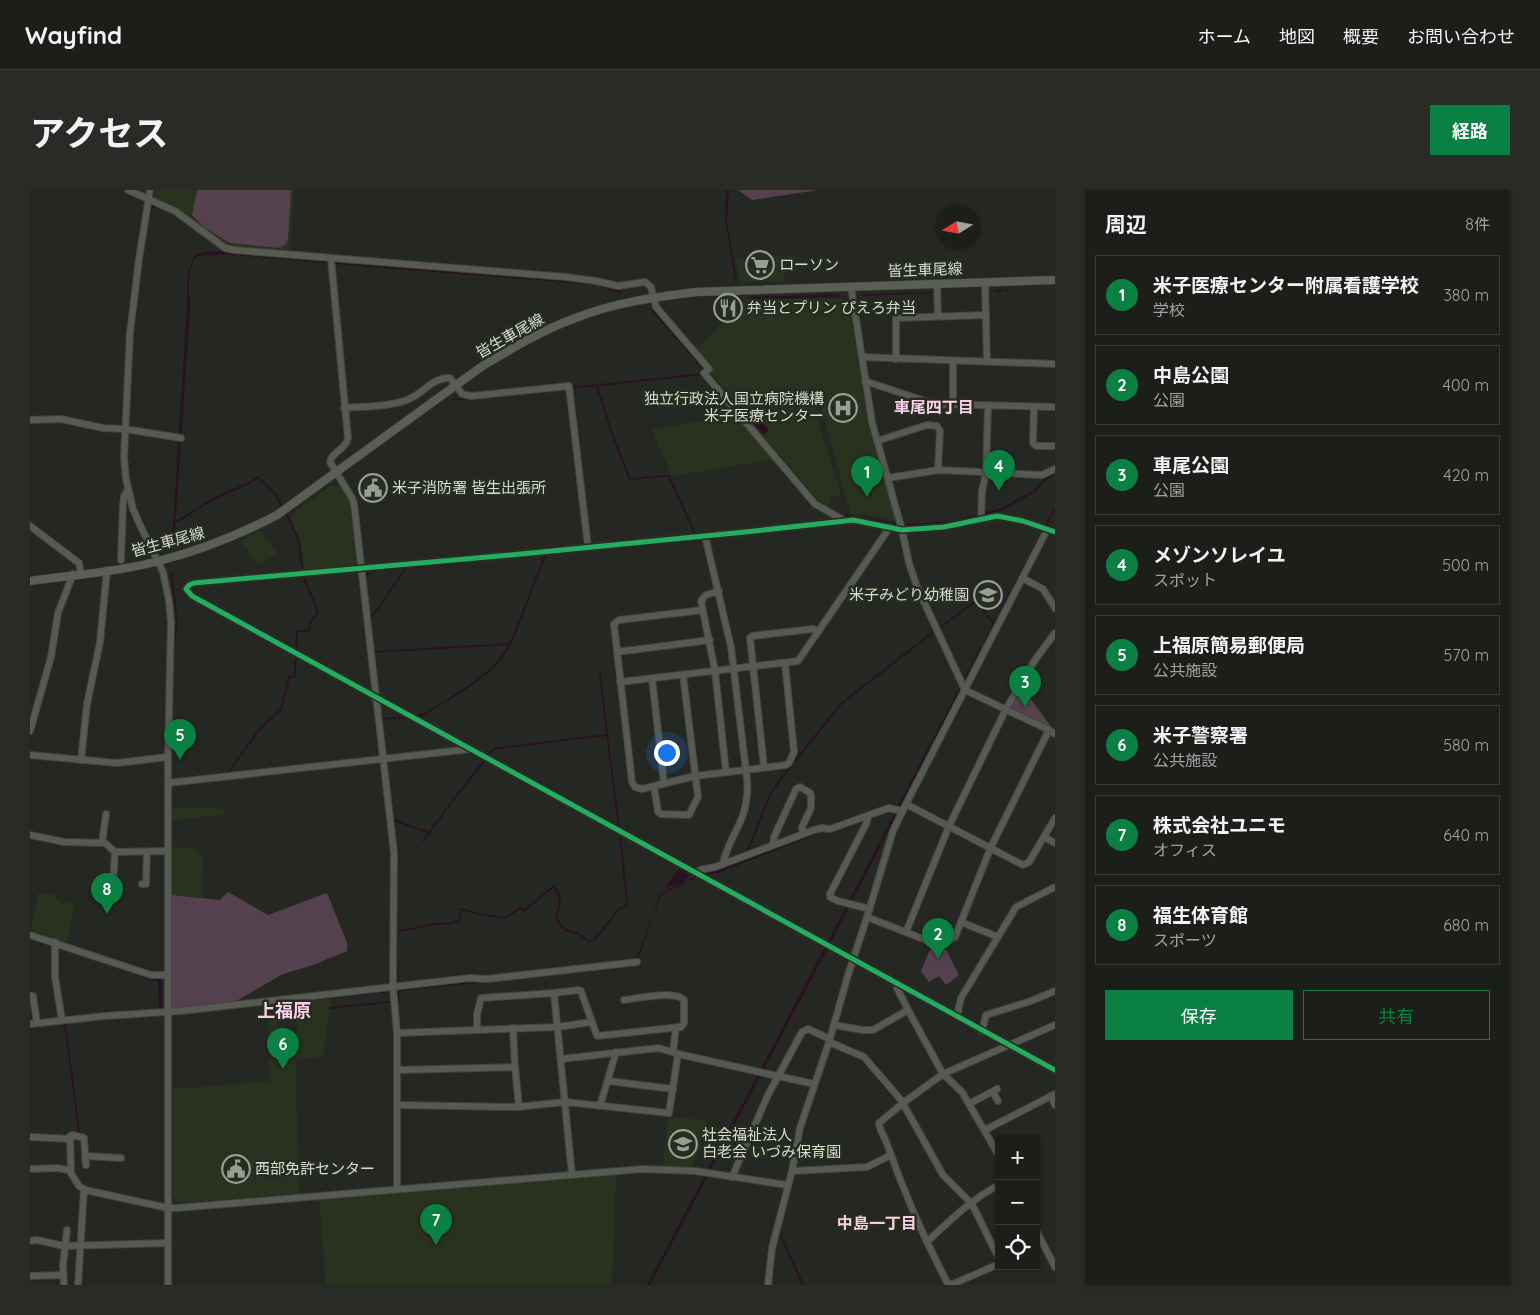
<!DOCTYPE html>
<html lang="ja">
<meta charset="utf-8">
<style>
body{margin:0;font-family:Quicksand,"Noto Sans JP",sans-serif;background:#292b27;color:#f1f3f6}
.controls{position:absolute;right:15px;bottom:15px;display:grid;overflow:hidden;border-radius:0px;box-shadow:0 1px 4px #0004}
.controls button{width:45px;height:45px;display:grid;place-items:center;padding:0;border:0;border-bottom:1px solid #3a3c39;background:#1c1e1a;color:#f1f3f6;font:25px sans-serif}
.compass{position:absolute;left:905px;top:15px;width:45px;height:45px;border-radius:50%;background:#1c1e1a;box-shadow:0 1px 4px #0004;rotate:259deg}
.you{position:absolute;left:636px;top:562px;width:18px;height:18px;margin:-12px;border:4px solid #fff;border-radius:50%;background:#1a73e8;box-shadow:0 0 0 8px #1a73e833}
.badge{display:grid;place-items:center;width:32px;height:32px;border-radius:50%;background:#0b8043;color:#fff;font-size:16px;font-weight:700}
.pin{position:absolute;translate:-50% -41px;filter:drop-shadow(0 1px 2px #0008)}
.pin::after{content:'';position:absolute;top:26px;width:18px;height:15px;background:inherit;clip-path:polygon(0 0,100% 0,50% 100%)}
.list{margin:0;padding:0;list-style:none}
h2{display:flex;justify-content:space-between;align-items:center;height:65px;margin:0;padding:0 20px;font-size:21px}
h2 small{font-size:16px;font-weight:400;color:#a0a2a2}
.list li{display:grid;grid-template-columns:32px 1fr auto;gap:15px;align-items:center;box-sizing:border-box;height:80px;margin:0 10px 10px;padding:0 10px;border:1px solid #3a3c39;border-radius:0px}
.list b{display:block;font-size:19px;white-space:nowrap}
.list p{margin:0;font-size:16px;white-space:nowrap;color:#a0a2a2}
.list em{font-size:16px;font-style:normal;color:#a0a2a2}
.actions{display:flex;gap:10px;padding:15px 20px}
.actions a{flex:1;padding:11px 0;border:1px solid #0b8043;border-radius:0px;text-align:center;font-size:18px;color:#0b8043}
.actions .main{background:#0b8043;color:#fff}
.icon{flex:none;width:28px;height:28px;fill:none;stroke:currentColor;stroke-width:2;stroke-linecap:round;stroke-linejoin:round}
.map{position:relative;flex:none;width:1025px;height:1095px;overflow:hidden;border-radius:0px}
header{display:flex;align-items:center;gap:30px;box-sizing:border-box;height:70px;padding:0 25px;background:#1c1e1a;border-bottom:1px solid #3a3c39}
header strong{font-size:24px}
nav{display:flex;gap:28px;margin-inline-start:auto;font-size:18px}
.intro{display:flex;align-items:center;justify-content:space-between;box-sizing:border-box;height:120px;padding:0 30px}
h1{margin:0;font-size:35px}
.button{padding:12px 22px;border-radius:0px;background:#0b8043;color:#fff;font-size:18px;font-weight:700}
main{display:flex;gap:30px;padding:0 30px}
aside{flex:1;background:#1c1e1a;border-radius:0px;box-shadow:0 1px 4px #0004}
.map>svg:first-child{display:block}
.built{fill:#29311f}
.green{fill:#55414d}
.water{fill:#2a1122}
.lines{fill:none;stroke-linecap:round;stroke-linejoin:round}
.stream{stroke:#2a1122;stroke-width:2}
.minor-casing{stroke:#42453f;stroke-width:8}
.major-casing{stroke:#42453f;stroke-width:9}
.minor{stroke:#575953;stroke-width:6}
.major{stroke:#5a5e53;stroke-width:8}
.cycleway-casing{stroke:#262c1e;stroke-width:8}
.cycleway{stroke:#26ab63;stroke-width:5}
.labels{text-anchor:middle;stroke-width:5;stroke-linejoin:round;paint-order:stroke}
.poi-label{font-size:15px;fill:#d8dcd3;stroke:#262c1e;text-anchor:start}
.street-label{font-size:15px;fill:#d8dcd3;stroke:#262c1e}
.neighbourhood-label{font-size:16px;font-weight:bold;fill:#f9cee9;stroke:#262c1e}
.quarter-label{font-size:18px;font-weight:bold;fill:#f9cee9;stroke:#262c1e}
</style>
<header>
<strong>Wayfind</strong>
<nav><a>ホーム</a><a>地図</a><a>概要</a><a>お問い合わせ</a></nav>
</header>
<div class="intro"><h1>アクセス</h1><a class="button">経路</a></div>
<main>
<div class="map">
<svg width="1025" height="1095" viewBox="0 0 1025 1095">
<rect width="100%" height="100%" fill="#252822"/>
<g class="built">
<path d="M126 0H264L260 63 197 57 124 10Z"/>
<path d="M751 66 755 91 711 92 706 69Z"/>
<path d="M716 109H810L819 115 839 237 866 330 820 323 790 212 784 213 786 225 811 305 800 308V317L791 313 716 226 779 213 717 224 713 227 710 224 713 220 679 182 665 161Z"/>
<path d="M708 225 746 269 642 286 622 239Z"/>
<path d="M312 296 321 315 327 371 322 377 274 382 269 350 258 326 300 297Z"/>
<path d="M231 341 247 364 228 376 211 351Z"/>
<path d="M192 617 196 625 173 626 172 628 141 630V619Z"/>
<path d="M141 657 165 659 173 667 172 708 141 705Z"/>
<path d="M8 703 26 705V710H29L30 715H33L36 712 42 713 44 716 38 749 35 752 1 740Z"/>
<path d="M301 808 293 867 267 869 266 889 269 1003 152 1013 147 1012 143 1004V899L240 891 237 829H247L248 856 267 855 266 812Z"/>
<path d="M638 926 678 931 662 978 633 977Z"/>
<path d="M586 984 582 1095H296L289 1009Z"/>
</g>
<g class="green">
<path d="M167 0H261L258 51 256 50V54L249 58 200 53 175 38 162 25Z"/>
<path d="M708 0H788L722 10Z"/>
<path d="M992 497 1022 538 983 519 981 515Z"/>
<path d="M198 702 238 725 297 703 317 753V761L283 775 253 784 203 813 143 819 141 817V705L190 710Z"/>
<path d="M902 755 910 758 914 756 929 785 916 795 909 786 899 792 891 781Z"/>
</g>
<g class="water">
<path d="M696 0 699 1 697 32 707 90 705 91 695 29Z"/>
<path d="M190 61 538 89 567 92 593 102 591 104 566 95 543 93 305 74 317 214 304 74 195 64 168 66C155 76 160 103 160 118L144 355 142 353 157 116 158 82 164 66 175 62Z"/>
<path d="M902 102 903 103 833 106 835 104Z"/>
<path d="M809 104 810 107 724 109 717 107Z"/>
<path d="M622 118 662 162 786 309 800 320 809 323 808 325 793 318 621 120Z"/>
<path d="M729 228 739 240 734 245 723 233Z"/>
<path d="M1025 281V285L1014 292 1007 301 971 321 913 335 866 336 814 327V324L874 334 914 332 925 330 971 318 1004 300 1015 288Z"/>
<path d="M1025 316V320L955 454 953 453Z"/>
<path d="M140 383H142L146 412 147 435 144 472 146 427Z"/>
<path d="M951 456 953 457 797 760 620 1095H617L795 757Z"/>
<path d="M859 614H867V615L859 616 800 637 792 642 688 683 676 684V682L689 680 792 640 798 635 826 627Z"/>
<path d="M364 645 368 663V799L445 790 459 785 548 776 605 775 563 780 548 778 459 787 445 793 144 825V823L361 798Z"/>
<path d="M649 678 660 684 654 691 655 693 631 705 609 767 606 769 622 729 630 704 649 694 634 698Z"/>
<path d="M0 747 122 788H130L132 792V819H129L128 791 118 790 90 777 0 750Z"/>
<path d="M34 834H36L50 942H48Z"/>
</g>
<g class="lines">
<g class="stream">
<path d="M118 32 122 16 127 18"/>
<path d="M978 100H979"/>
<path d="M961 101H962"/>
<path d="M967 101 972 100"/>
<path d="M567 196 580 238 600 290 617 287 639 286 665 344"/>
<path d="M542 198 673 184"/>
<path d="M423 210 439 208"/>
<path d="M256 322 269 351 273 382"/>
<path d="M144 332C158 327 169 317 182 310 197 301 214 298 228 287L244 302 253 318"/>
<path d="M630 348 653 346"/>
<path d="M528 357 539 356"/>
<path d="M598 357 807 335"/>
<path d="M335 388 339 381 431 373"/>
<path d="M339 427C348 421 352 414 357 405 363 395 371 389 375 378"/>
<path d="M911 437 947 410 964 435"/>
<path d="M344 462 479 454"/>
<path d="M385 525H393C418 509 463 486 477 459 494 428 501 394 517 363"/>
<path d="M352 529 377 527"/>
<path d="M577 545 589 639"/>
<path d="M458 566 464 559 577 545 570 484"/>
<path d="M197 584 226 544 235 533 251 520 259 487 265 486 267 441H278L280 433 288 422 274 388"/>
<path d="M364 630 399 643"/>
<path d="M393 651 426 606 455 570"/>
<path d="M717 663 739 607 749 591 811 514 903 442"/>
<path d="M660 690 667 687"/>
<path d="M366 741C379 740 390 737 403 734 413 732 421 737 430 729L431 719 452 725 475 728 490 718 494 721 524 696 529 706 530 713 526 728 535 740 547 743 559 752 566 748 588 720 597 714 590 644"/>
<path d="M368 799V811"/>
<path d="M234 815 237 829 266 826V822"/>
<path d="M300 818 359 812"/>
<path d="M749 1041 773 1095"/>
</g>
<defs>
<g id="minor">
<path d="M98 0 145 21 195 58 204 60 536 87 566 91 588 96 615 92 621 97 626 117 679 179 674 183 785 314 815 331"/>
<path d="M120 0 109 69 100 143 94 267 96 289 103 319 110 335 133 382 139 411 141 432 138 567V1095"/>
<path d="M301 69 318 248C316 260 302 261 300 272L322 308 324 314 364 663 363 798 367 843V999"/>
<path d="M955 92 957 172"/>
<path d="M907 94 908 126"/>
<path d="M821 97 842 232 872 340 879 373 887 397 935 500 1019 540 1025 544"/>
<path d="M832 167 1025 174"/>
<path d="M866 169V128L956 125"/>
<path d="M835 191 904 214 1025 217"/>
<path d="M923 214V171"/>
<path d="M1004 217 1003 253 1006 256H1025"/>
<path d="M314 218C335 216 366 217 383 207 396 200 404 187 420 188L432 204 441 206 539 196 558 357"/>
<path d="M0 230 31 229 73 238 95 239 151 248"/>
<path d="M847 251 897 235 907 236 910 241 908 280"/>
<path d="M858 288 908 280 1012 285 1025 279"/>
<path d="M951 328 952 301 956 283 958 216"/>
<path d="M0 336 49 373 51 384"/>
<path d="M1025 342 993 331 967 326 914 337 872 340 823 330 815 331 715 342 481 365 164 393 159 395 156 399 162 406 1025 880"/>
<path d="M675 346 701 457 717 589C718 601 717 613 713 625 707 642 696 656 693 674"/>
<path d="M91 370 93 315 94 306 98 299"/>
<path d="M992 388 1013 399 1025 418"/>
<path d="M689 401 676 405 671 411 685 481 696 582"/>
<path d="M673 420 589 430 584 434 602 592 605 597 612 599 665 586 756 575 759 573 764 562 755 473"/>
<path d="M587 462 680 450"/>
<path d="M622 488 634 594"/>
<path d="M590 492 768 471 860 337"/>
<path d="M0 541 21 467 28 423 43 384"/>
<path d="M0 565 87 573 138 567"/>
<path d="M51 570 57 514 70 452 77 380"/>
<path d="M734 577 720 448 722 446 783 439 789 441"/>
<path d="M138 593 441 559"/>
<path d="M624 597 628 622 631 624 659 625 668 607 653 485"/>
<path d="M876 614 993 675 999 672 1025 628"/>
<path d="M838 626 836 634 800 704V707L808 711 840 719"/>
<path d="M0 645 34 652 75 653 85 662 138 661"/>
<path d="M1014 647 1025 653"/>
<path d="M72 653 76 624"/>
<path d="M743 655 744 647 766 599 770 597 780 603 781 605V618L772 637 773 644"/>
<path d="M668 684 670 680 685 677 784 640 792 638 800 639 859 618 872 621"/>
<path d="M112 694H116L117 662"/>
<path d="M83 695 85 662"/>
<path d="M837 727 906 754H912L925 747 961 657 1019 540"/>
<path d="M931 732 968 747"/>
<path d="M876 742 919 636 976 519 1005 470 1025 443"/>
<path d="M0 745 121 785H138"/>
<path d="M25 752V787L32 830"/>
<path d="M867 793V798L878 820 913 884 932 902 969 966"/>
<path d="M524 803 549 800 551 801 567 846 651 837 654 833V810C645 800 608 808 594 810"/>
<path d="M0 806H3L7 833"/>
<path d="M927 826 931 808 986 717 1025 697"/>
<path d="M0 834 75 826 151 821 440 788 457 789 607 772"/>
<path d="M804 835 833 840H843L878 820"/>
<path d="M483 838 485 877"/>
<path d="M447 840V824L451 808 524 803 542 985"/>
<path d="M952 841 956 825 1001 811 1025 801"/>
<path d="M367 843 528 837 561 832"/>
<path d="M799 852 834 867 871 910 913 985 942 1014 969 1069"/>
<path d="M643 862 646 837"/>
<path d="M531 869 629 858 648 864 784 894"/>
<path d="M368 880 485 877 489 917"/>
<path d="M578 891 643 899"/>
<path d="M963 902 968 911"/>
<path d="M1021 906 1025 915"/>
<path d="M939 914 967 899"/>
<path d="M368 915 487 917 535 912 639 923 648 864"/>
<path d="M570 916 586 862"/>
<path d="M955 940 1025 904"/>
<path d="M1 947 40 949"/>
<path d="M55 966 91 968"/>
<path d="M0 979 27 978 39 980 49 996 55 1000 138 1018H147L612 979 665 981 757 995"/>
<path d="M762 981 837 977 861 965"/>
<path d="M41 983 40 946 42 945 54 948 56 975"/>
<path d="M702 987 738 905 772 842 778 839 800 849"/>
<path d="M1006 1040 1025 1077"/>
<path d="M0 1051 7 1050 34 1056 138 1053"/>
<path d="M898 1051C919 1031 943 1008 969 995"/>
<path d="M969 1074 923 1094H918C894 1049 874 1002 857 954 855 947 849 940 849 933L873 913 913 884 1025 835"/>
<path d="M0 1086 33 1085"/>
<path d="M34 1095 33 1075 37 1040"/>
<path d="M48 1095 54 999"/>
<path d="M738 1095 742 1058 762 981 770 938 799 852 818 785 837 727 863 641 876 614 1017 340"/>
</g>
<path id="major" d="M0 391C43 385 87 382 129 371 171 360 209 345 247 325L451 177C481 159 510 141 543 129 582 113 625 107 666 102L1025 90"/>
</defs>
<use href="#minor" class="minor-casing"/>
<use href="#major" class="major-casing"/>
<use href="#minor" class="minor"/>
<use href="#major" class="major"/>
<defs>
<path id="cycleway" d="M1025 342 993 331 967 326 914 337 872 340 823 330 815 331 715 342 481 365 164 393 159 395 156 399 162 406 1025 880"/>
</defs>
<use href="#cycleway" class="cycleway-casing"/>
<use href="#cycleway" class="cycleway"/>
</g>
<defs>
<symbol id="supermarket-ring" viewBox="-11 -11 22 22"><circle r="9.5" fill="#262c1e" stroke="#999d95" stroke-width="1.5"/><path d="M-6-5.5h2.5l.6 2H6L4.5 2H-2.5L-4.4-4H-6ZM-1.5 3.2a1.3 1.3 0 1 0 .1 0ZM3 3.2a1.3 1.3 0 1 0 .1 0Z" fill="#999d95"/></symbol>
<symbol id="restaurant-ring" viewBox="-11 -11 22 22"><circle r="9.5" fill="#262c1e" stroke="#999d95" stroke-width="1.5"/><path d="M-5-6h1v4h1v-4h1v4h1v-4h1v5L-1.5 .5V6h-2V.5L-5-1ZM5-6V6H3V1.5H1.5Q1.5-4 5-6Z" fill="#999d95"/></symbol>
<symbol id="hospital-ring" viewBox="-11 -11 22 22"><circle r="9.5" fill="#262c1e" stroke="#999d95" stroke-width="1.5"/><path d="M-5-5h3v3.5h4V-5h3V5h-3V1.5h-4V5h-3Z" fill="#999d95"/></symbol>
<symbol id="civic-ring" viewBox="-11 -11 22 22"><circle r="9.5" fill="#262c1e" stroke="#999d95" stroke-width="1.5"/><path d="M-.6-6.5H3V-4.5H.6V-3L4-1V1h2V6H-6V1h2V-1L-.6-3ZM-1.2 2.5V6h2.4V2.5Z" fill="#999d95"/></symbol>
<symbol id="school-ring" viewBox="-11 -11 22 22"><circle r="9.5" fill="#262c1e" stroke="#999d95" stroke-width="1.5"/><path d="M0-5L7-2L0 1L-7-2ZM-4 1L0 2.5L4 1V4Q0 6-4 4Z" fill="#999d95"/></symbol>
</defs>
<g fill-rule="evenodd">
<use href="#supermarket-ring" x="714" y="59" width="32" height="32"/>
<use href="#restaurant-ring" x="682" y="102" width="32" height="32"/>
<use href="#hospital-ring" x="797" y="202" width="32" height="32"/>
<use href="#civic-ring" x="327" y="282" width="32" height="32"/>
<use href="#school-ring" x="942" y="389" width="32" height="32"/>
<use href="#school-ring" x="637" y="938" width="32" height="32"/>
<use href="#civic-ring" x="190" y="963" width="32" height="32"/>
</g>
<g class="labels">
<g class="poi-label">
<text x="749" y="80">ローソン</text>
<text x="717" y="123">弁当とプリン ぴえろ弁当</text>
<text x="794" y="214" text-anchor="end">独立行政法人国立病院機構<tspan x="794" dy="17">米子医療センター</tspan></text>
<text x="362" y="303">米子消防署 皆生出張所</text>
<text x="939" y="410" text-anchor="end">米子みどり幼稚園</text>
<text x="672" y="950">社会福祉法人<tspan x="672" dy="17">白老会 いづみ保育園</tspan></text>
<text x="225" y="984">西部免許センター</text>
</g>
<g class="street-label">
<text transform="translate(895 80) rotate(-2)" y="5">皆生車尾線</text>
<text transform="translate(480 146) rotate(-29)" y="5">皆生車尾線</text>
<text transform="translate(138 352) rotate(-15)" y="5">皆生車尾線</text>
</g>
<g class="neighbourhood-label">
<text x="904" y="223">車尾四丁目</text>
<text x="847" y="1039">中島一丁目</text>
</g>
<g class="quarter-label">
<text x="254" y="827">上福原</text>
</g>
</g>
</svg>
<div class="controls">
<button>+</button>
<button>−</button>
<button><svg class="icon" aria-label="locate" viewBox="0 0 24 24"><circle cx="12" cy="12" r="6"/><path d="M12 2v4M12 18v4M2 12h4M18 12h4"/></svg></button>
</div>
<svg class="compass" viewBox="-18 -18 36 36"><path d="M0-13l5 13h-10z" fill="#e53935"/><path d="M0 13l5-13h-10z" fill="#a0a2a2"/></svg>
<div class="you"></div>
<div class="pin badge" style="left:837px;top:307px">1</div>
<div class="pin badge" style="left:908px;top:769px">2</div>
<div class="pin badge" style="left:995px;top:517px">3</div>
<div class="pin badge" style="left:969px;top:301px">4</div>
<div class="pin badge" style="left:150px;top:570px">5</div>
<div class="pin badge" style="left:253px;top:879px">6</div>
<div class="pin badge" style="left:406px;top:1055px">7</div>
<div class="pin badge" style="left:77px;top:724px">8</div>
</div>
<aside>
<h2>周辺<small>8件</small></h2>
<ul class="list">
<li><span class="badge">1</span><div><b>米子医療センター附属看護学校</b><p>学校</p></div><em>380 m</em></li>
<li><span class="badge">2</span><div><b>中島公園</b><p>公園</p></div><em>400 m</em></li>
<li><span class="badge">3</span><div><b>車尾公園</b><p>公園</p></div><em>420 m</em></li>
<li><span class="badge">4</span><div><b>メゾンソレイユ</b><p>スポット</p></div><em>500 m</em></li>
<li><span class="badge">5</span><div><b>上福原簡易郵便局</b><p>公共施設</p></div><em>570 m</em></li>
<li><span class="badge">6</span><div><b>米子警察署</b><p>公共施設</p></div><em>580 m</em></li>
<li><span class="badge">7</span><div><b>株式会社ユニモ</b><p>オフィス</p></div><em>640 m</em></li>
<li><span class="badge">8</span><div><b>福生体育館</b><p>スポーツ</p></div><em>680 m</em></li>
</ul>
<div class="actions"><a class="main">保存</a><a>共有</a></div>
</aside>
</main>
